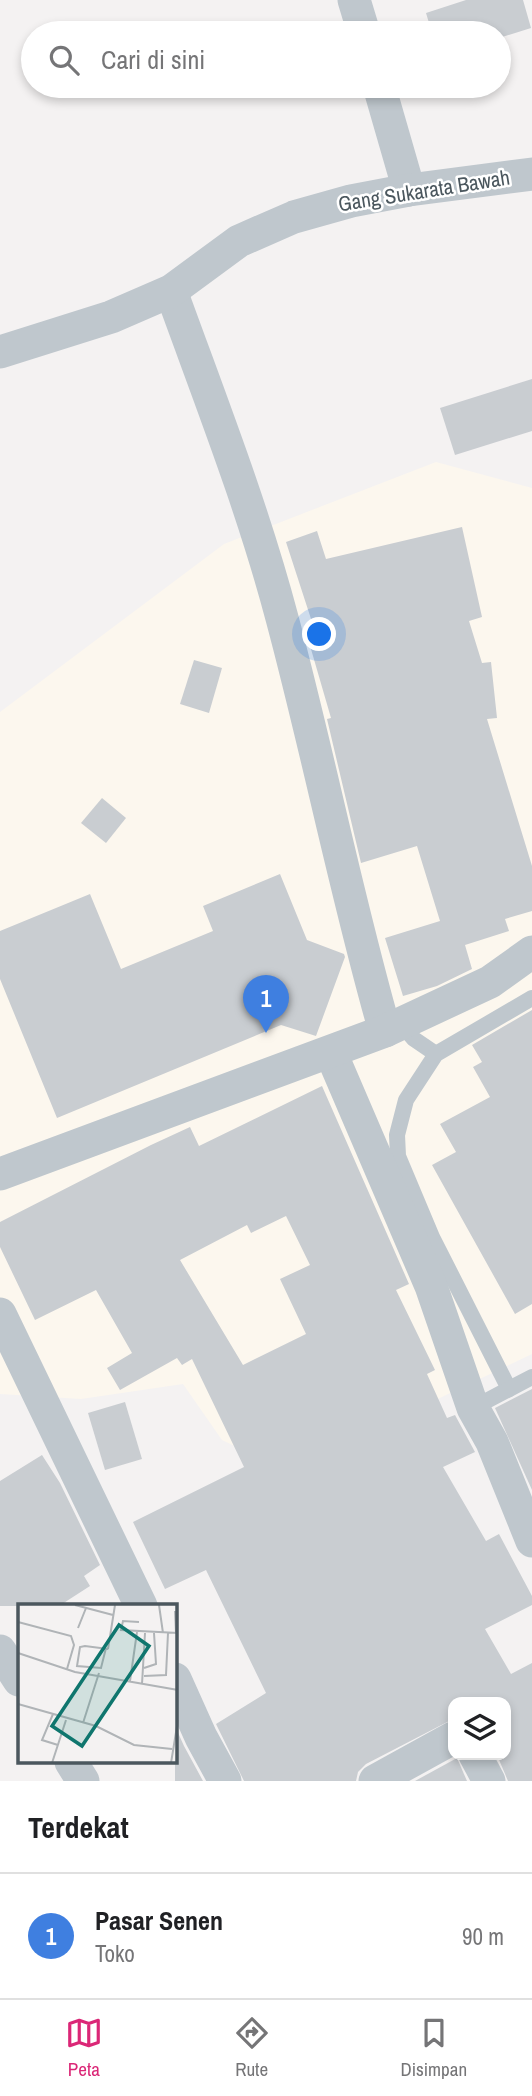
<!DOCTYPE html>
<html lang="id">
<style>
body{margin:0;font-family:"Archivo Narrow",sans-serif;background:#f2f2f2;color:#202124}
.controls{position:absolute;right:21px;bottom:21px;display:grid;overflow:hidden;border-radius:14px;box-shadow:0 4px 10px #0003}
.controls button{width:63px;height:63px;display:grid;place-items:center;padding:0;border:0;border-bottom:2px solid #e0e0e0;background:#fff;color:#202124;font:35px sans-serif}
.you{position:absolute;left:320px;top:635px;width:24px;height:24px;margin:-18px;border:5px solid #fff;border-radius:50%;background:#1a73e8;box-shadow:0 0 0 10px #1a73e833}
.badge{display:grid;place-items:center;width:46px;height:46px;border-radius:50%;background:#db2777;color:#fff;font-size:23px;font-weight:700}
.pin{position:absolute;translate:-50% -58px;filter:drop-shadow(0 2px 4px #0008)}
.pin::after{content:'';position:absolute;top:37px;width:24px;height:21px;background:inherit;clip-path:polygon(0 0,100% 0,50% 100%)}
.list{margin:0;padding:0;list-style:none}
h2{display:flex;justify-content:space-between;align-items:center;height:91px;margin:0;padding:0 28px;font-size:30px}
h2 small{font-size:23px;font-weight:400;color:#757577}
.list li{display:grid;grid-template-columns:46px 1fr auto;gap:21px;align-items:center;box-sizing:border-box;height:126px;padding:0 28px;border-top:2px solid #e0e0e0}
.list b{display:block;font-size:26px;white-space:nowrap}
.list p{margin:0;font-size:23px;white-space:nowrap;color:#757577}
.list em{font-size:23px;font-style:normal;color:#757577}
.icon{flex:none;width:38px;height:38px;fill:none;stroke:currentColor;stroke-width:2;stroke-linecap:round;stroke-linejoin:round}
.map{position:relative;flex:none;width:532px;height:1781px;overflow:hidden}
.search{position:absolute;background:#fff;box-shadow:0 4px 10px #0003;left:21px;right:21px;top:21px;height:77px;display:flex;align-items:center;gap:18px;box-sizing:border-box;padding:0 24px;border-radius:38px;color:#757577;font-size:26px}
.sheet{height:217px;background:#fff}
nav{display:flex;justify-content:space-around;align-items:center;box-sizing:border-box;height:98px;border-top:2px solid #e0e0e0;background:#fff;font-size:19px;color:#757577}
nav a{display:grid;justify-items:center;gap:4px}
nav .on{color:#db2777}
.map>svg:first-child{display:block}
.commercial{fill:#fcf7ee}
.building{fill:#c9cdd1;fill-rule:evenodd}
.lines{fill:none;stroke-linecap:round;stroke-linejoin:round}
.service{stroke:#bfc7cd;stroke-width:16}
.minor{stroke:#bfc7cd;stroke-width:33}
.labels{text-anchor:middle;stroke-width:5;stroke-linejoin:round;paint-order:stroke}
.street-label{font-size:21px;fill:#4b575e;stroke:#fff}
.inset-road{fill:none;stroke:#b0b4b7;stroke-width:2}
.view{fill:#0f766e;fill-opacity:0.15;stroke:#0f766e;stroke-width:3.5}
.inset-edge{fill:none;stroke:#4b575e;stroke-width:3.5}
</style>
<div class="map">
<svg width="532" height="1781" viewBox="0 0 532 1781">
<rect width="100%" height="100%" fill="#f4f2f2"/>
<path class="commercial" d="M436 462 532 488V1354L287 1471 222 1440 183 1384 81 1399 0 1394V712L224 544Z"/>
<g class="building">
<path d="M466 0H523L531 28 499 38V33H432L426 13Z"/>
<path d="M532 379V431L455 455 440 408Z"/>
<path d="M462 527 482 617 469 621 482 663 491 662 497 718 487 719 532 866V911L505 919 509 931 465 945 472 969 437 986 403 996 385 938 440 921 417 846 361 863 327 719 331 718 304 625 312 622 286 542 317 531 326 559Z"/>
<path d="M194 660 222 668 209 713 180 704Z"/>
<path d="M102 798 126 818 106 843 81 823Z"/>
<path d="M280 874 307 940 344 954 345 957 316 1036 281 1025 57 1118 0 979V931L90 894 121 969 213 931 203 906Z"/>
<path d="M532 1010V1304L515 1314 432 1165 456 1152 440 1124 490 1097 473 1067 482 1062 472 1045Z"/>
<path d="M322 1086 409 1284 396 1290 435 1370 427 1374 447 1418 455 1415 475 1452 443 1467 486 1541 499 1534 532 1596V1605L485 1629 511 1674 532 1663V1781H508L497 1755H506V1702H453V1719L366 1764 358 1772 356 1781H244L216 1724 266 1693 206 1570 165 1589 133 1522 244 1467 192 1359 182 1365 177 1358 120 1390 107 1368 132 1353 96 1290 35 1320 0 1247V1222L151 1145 190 1127 199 1146ZM286 1216 310 1265 280 1279 306 1334 243 1365 180 1260 247 1225 251 1233Z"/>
<path d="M532 1389V1490L495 1408Z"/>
<path d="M125 1402 142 1459 105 1470 88 1413Z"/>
<path d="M42 1455 60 1483 100 1565 84 1576 90 1586 59 1606H0V1481Z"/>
<path d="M175 1726 184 1746 203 1781H175Z"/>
<path d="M457 1758 467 1781H415Z"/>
</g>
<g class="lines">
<g class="service">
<path d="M401 1024 414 1039 436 1054"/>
<path d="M509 1389 432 1237 398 1156 397 1135 406 1100 436 1054 532 998"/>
<path d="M473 1408 532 1377"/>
</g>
<g class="minor">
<path d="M354 0 364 33"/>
<path d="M379 86 409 190"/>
<path d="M171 291C210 399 253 508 282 618 319 756 346 895 385 1031"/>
<path d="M0 352 111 317 171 291 239 241 294 217 351 201 409 190 532 174"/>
<path d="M331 1053 431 1286 473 1408 492 1442 532 1541"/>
<path d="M0 1174 385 1031 490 982 532 952"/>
<path d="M0 1314 141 1606"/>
<path d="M0 1651 19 1680"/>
<path d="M175 1679 201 1737 225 1781"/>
<path d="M475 1755 489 1781"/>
<path d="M71 1762 83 1781"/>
<path d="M375 1781 453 1738"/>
</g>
</g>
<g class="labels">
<g class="street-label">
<text transform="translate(424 191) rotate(-9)" y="7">Gang Sukarata Bawah</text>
</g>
</g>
<g transform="translate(18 1604)">
<rect width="159" height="159" fill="#f4f2f2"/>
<path class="inset-road" d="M57 1 95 11M141 1 145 29M157 7 158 29M0 18 53 32 56 41 49 65M121 18 105 17 103 26 160 29M60 24 68 4M88 44 83 64 59 62 62 43 67 42 90 45M90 45 97 1M0 49 57 68 160 86M126 64 138 60 136 29M126 72 148 71 150 29M112 77 119 28M124 80 127 29M0 100 78 122 116 141 154 145M35 110 24 136 40 141M65 119 81 69M34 159 48 116M153 159 160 116"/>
<path class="view" d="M101 21 131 42 64 142 34 122Z"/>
<rect width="159" height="159" class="inset-edge"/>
</g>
</svg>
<div class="controls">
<button><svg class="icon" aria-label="layers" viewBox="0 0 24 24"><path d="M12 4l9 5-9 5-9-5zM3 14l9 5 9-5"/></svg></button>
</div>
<div class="you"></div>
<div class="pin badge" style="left:266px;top:1033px;background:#3f7fe0">1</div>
<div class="search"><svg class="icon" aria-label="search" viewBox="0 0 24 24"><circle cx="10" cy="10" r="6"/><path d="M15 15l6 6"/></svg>Cari di sini</div>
</div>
<section class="sheet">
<h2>Terdekat<small></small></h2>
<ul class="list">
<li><span class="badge" style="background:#3f7fe0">1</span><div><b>Pasar Senen</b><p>Toko</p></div><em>90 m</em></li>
</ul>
</section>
<nav>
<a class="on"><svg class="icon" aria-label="map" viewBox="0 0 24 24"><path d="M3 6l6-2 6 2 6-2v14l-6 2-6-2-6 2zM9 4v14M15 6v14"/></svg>Peta</a>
<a><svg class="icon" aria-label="directions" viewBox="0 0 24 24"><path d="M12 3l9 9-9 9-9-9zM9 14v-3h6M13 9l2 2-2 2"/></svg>Rute</a>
<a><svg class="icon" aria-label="saved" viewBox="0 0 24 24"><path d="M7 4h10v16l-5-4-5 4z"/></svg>Disimpan</a>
</nav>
